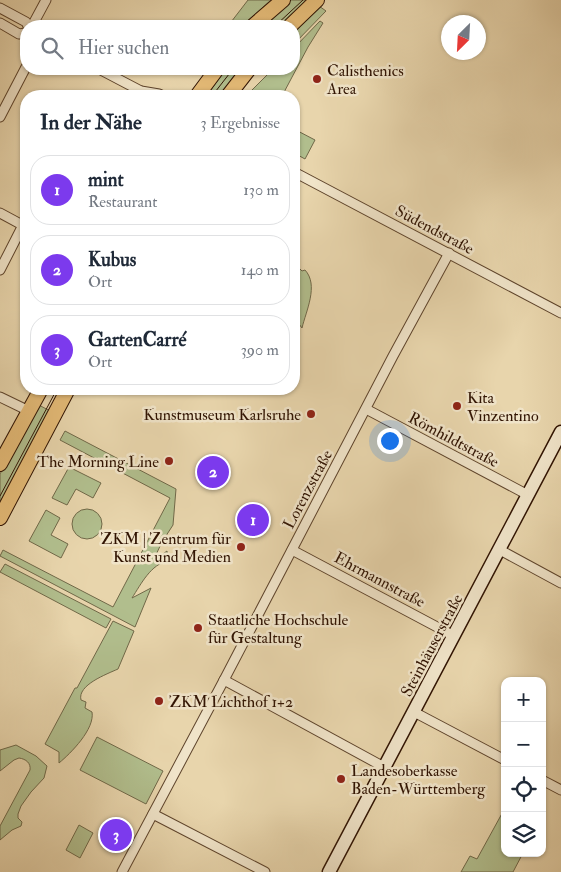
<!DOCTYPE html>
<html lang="de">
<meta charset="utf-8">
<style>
body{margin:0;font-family:"IM FELL Double Pica",serif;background:#f2f2f3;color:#1f2937}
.controls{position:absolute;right:15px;bottom:15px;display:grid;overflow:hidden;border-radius:10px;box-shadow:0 1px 4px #0004}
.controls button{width:45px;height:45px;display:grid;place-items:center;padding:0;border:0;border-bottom:1px solid #e0e1e3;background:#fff;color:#1f2937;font:25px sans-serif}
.compass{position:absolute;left:441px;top:15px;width:45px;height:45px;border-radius:50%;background:#fff;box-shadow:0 1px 4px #0004;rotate:204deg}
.you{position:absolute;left:389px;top:440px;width:18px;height:18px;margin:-12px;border:4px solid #fff;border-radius:50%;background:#1a73e8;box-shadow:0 0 0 8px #1a73e833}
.badge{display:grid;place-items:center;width:32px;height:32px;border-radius:50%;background:#7c3aed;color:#fff;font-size:16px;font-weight:700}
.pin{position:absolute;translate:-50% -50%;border:2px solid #fff;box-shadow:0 1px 5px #0006}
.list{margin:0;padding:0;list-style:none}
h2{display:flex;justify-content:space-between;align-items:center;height:65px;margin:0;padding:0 20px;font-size:21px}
h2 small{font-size:16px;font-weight:400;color:#747a83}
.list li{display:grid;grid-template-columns:32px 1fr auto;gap:15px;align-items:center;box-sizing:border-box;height:70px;margin:0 10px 10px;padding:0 10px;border:1px solid #e0e1e3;border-radius:20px}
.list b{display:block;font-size:19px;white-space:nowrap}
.list p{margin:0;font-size:16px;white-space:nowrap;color:#747a83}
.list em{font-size:16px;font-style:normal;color:#747a83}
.icon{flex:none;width:28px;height:28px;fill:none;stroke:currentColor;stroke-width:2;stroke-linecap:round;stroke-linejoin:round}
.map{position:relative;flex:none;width:561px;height:872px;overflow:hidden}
.search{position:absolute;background:#fff;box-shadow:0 1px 4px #0004;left:20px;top:20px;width:280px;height:55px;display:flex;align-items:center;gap:12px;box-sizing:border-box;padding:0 18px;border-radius:20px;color:#747a83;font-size:19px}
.panel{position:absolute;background:#fff;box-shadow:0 1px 4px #0004;left:20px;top:90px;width:280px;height:305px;border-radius:20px}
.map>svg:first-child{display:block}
.green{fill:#b1be8d;stroke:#706848}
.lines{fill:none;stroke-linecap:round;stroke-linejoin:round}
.street-casing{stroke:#5e442c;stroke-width:11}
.secondary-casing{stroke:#301302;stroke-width:15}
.primary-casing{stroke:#301302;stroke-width:16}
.street{stroke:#f0e4c9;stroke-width:9}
.secondary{stroke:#f0e4c9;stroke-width:12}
.primary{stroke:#e4ba76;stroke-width:14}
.tram{stroke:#301302;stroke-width:1}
.poi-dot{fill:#8f2418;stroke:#f0e4c9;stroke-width:2}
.labels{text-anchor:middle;stroke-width:5;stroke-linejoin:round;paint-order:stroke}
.poi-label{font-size:16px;fill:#301302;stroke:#f0e4c9;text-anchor:start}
.street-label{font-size:16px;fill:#301302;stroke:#f0e4c9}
</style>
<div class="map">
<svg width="561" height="872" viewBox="0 0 561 872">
<rect width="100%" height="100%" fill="#e8d5ac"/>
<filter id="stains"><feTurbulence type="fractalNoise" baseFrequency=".004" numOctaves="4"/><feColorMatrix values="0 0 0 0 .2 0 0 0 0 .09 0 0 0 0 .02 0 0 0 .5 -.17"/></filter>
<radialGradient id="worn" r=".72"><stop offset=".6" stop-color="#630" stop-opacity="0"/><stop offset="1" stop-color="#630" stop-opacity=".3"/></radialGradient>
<g class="green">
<path d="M248 0H271L242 26H228Z"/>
<path d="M290 0H311L284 26H263Z"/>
<path d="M319 6 326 11 294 44V28Z"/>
<path d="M320 21 323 23 308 47 282 96H246L273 69H294V48Z"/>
<path d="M226 69H245L224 96H217L210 91Z"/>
<path d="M294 129 315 140 305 159 294 153Z"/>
<path d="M295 264 302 271 305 270C319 285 306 311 302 328L299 324 294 331V268Z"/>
<path d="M37 404 52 412 0 511V474Z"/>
<path d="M65 431 176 489 173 525 162 542 153 561 167 551 168 561C151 564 141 584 132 598L151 588 135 627 0 556 3 550 113 607 170 498 60 440Z"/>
<path d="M69 467 101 483 93 498 76 489 67 505 52 498Z"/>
<circle cx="87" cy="524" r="15"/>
<path d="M46 510 60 518 51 535 68 544 61 558 29 541Z"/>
<path d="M5 564 111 619 106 628 0 572Z"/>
<path d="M113 621 134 631 118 669C107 674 77 685 81 700L86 702 85 708 92 712C95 729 71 753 59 763V752L45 744 75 688H77Z"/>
<path d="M97 737 163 771 146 804 80 770Z"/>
<path d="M16 745 36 756 47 766 44 778 31 792 21 806 18 814V818L22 822 21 826 12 830 0 840V826L30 770C31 763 26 759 19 758L14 760 0 771V750Z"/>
<path d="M505 808V853H523L513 872H461L470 856 477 859Z"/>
<path d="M79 825 93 833 80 858 66 850Z"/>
</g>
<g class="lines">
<defs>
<g id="street">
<path d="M0 8 26 22 28 26"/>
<path d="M0 23 19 34 26 33"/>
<path d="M32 26 46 0"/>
<path d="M99 69 139 90 147 96"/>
<path d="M141 91 159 94 163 96"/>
<path d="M0 117 26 67"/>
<path d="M294 172 561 313"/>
<path d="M0 213 26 227"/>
<path d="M0 270 23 225"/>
<path d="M0 397 29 411"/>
<path d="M366 409 528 495"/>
<path d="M292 550 454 636"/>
<path d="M500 550 561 583"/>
<path d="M224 680 384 767"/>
<path d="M414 712 505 760"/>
<path d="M542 780 561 790"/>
<path d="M153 814 265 872"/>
<path d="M122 872 224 680 393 356 449 253"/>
</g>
<path id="secondary" d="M329 872 561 432"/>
<g id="primary">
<path d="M253 26 283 0"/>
<path d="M290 26 317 0"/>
<path d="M197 96 217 69"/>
<path d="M228 96 249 69"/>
<path d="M0 464 41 389"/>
<path d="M0 518 68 389"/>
</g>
</defs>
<use href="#street" class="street-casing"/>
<use href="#secondary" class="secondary-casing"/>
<use href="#primary" class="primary-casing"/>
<use href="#street" class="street"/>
<use href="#secondary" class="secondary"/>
<use href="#primary" class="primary"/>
<g class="tram">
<path d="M275 26 303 0"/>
<path d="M212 96 233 69"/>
<path d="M0 496 57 389"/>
</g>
</g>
<g class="poi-dot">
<circle cx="317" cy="79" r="5"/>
<circle cx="457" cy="406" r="5"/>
<circle cx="311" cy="414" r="5"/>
<circle cx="169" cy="461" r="5"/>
<circle cx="241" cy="547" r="5"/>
<circle cx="198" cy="628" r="5"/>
<circle cx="159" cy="701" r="5"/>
<circle cx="341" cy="779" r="5"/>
</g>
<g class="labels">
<g class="poi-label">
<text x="327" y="76">Calisthenics<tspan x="327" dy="18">Area</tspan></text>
<text x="467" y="403">Kita<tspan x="467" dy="18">Vinzentino</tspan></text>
<text x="301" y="420" text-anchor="end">Kunstmuseum Karlsruhe</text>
<text x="159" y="467" text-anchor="end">The Morning Line</text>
<text x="231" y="544" text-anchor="end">ZKM | Zentrum für<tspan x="231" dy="18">Kunst und Medien</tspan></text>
<text x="208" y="625">Staatliche Hochschule<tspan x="208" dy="18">für Gestaltung</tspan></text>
<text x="169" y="707">ZKM Lichthof 1+2</text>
<text x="351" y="776">Landesoberkasse<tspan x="351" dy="18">Baden-Württemberg</tspan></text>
</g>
<g class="street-label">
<text transform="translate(435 229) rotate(28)" y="6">Südendstraße</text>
<text transform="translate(454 439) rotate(28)" y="6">Römhildtstraße</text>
<text transform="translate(307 489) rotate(-62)" y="6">Lorenzstraße</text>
<text transform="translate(380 579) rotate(28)" y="6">Ehrmannstraße</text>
<text transform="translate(431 645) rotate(-62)" y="6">Steinhäuserstraße</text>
</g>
</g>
<rect width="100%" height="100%" filter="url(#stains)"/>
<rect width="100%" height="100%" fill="url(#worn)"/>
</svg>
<div class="controls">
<button>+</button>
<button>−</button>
<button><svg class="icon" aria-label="locate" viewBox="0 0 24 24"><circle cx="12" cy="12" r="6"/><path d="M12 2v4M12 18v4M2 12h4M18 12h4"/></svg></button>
<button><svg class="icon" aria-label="layers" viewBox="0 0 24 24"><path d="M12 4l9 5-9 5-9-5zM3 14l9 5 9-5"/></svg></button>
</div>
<svg class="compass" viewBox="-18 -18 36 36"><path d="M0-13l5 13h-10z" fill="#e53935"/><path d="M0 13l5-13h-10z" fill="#747a83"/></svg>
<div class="you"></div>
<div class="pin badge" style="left:253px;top:520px">1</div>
<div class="pin badge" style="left:213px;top:472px">2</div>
<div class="pin badge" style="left:116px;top:835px">3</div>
<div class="search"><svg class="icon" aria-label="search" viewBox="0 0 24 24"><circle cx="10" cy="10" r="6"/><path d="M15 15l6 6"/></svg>Hier suchen</div>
<section class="panel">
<h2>In der Nähe<small>3 Ergebnisse</small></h2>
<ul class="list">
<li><span class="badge">1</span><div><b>mint</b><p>Restaurant</p></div><em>130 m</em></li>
<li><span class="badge">2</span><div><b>Kubus</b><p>Ort</p></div><em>140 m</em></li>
<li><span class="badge">3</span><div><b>GartenCarré</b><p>Ort</p></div><em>390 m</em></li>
</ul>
</section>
</div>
